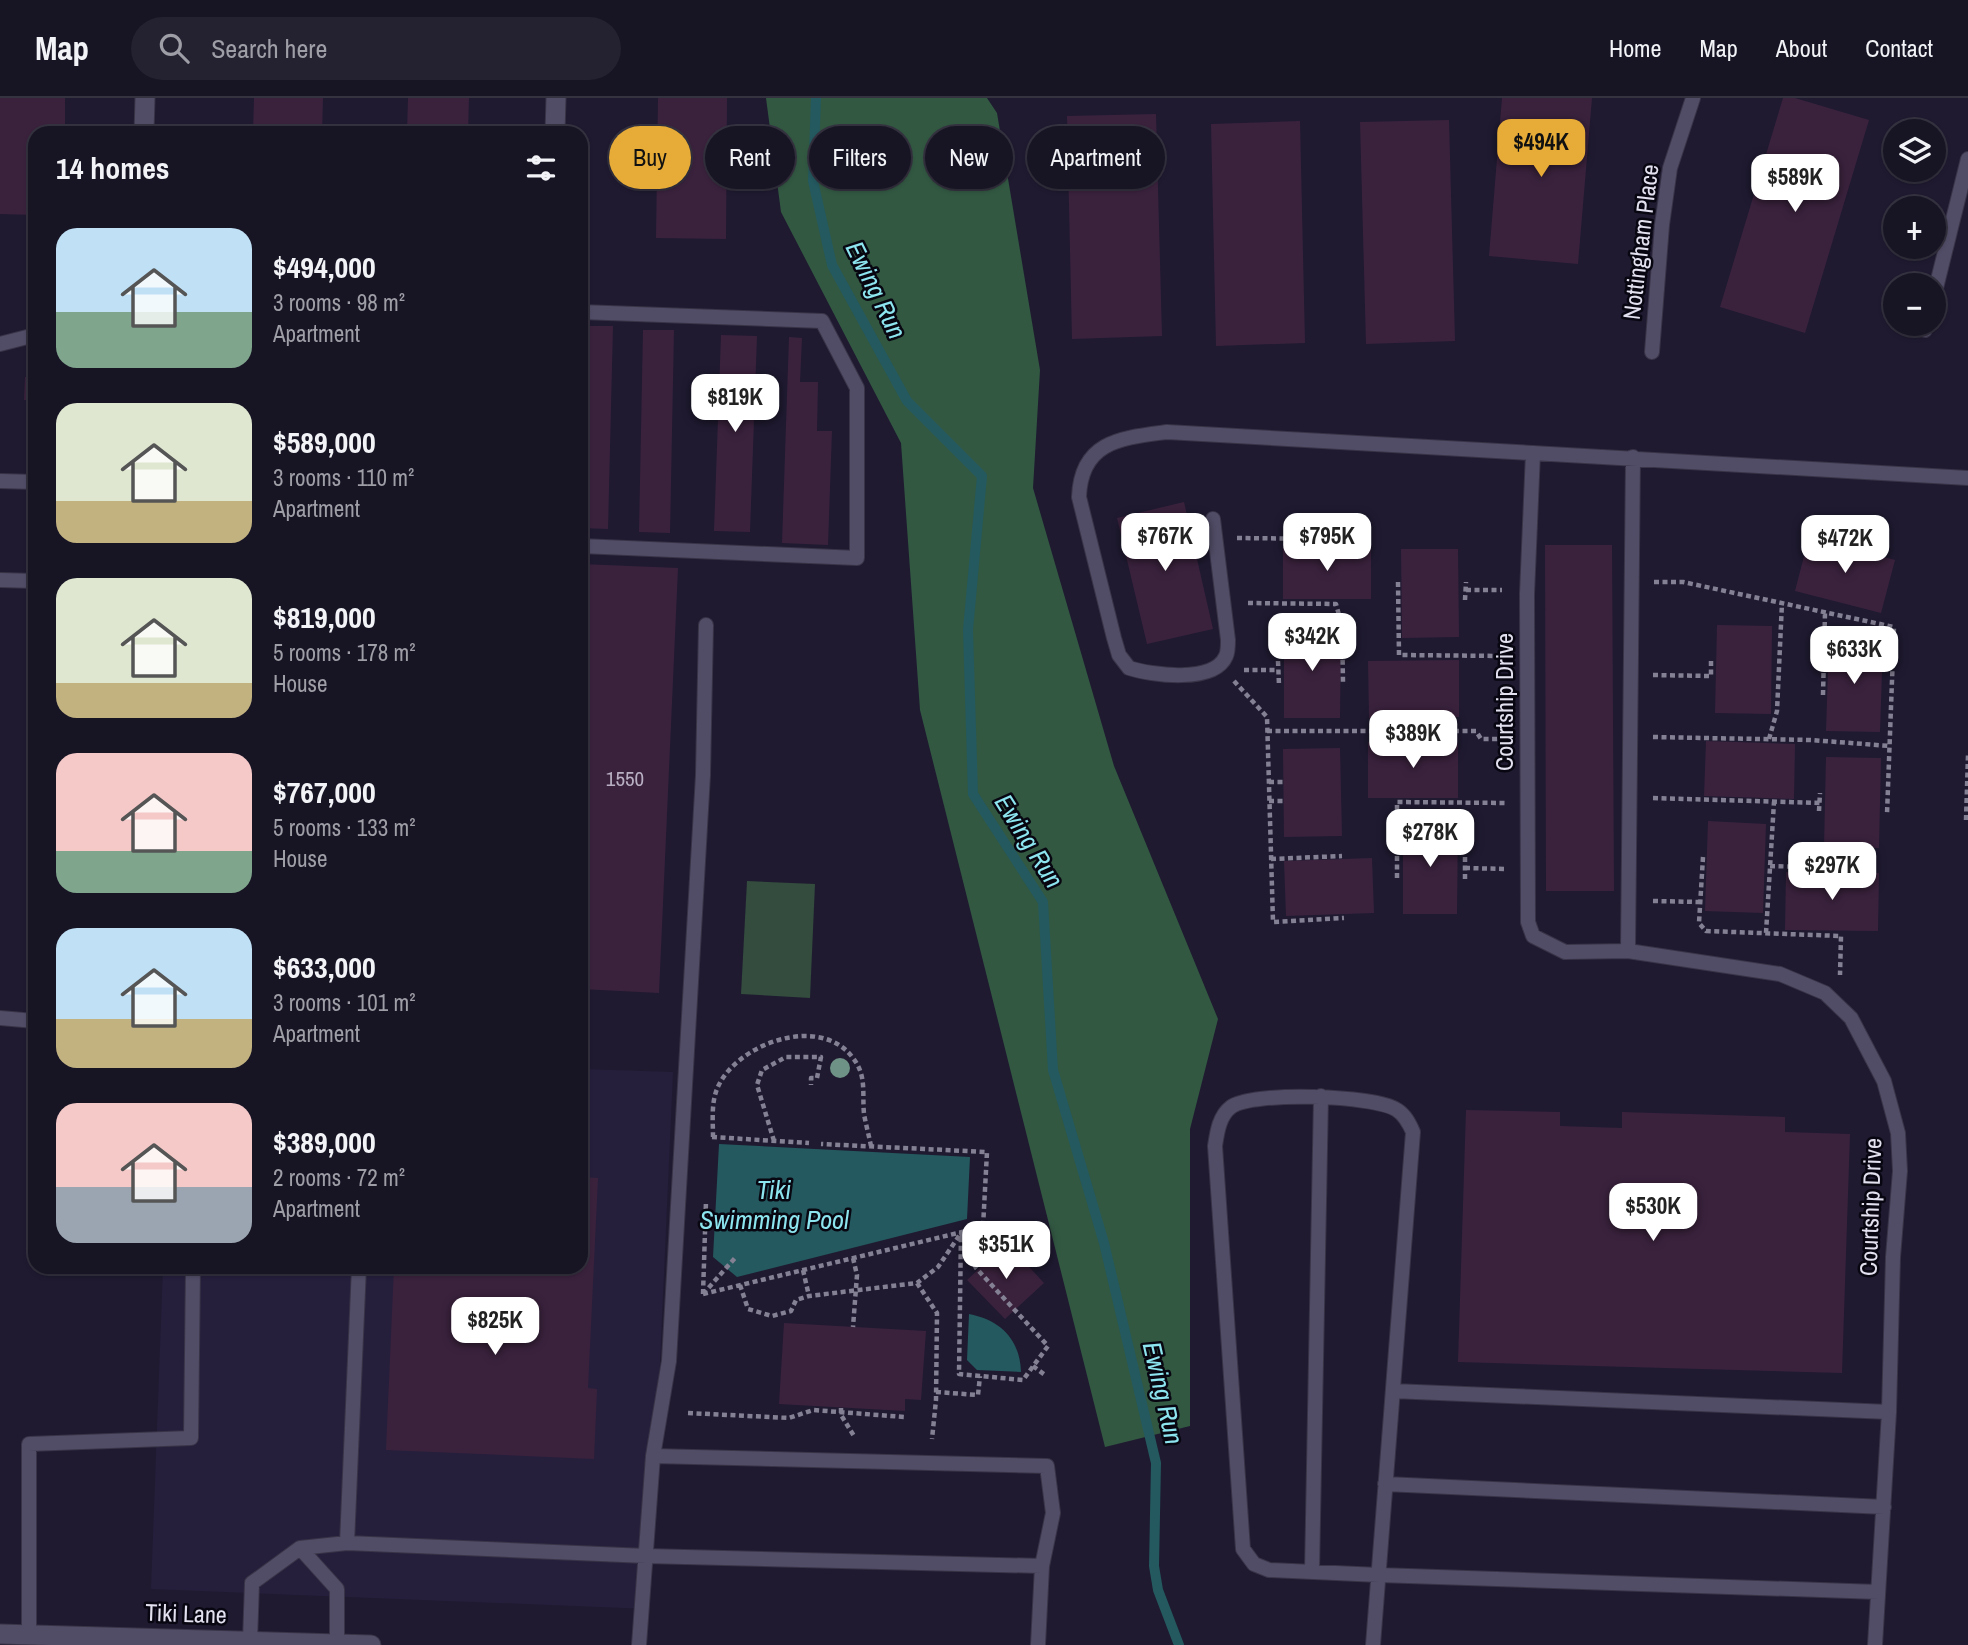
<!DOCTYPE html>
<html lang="en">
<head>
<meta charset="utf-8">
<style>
	:root { --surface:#171424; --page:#242131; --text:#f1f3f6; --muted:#9e9ea6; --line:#363341; --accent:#e7ac37 }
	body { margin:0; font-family:"Archivo Narrow",sans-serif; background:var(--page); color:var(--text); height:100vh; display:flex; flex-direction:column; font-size:26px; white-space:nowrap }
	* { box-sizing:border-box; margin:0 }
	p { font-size:23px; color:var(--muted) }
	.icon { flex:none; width:38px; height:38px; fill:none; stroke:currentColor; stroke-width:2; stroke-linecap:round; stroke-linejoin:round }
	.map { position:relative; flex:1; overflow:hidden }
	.details { position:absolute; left:28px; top:28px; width:560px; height:1148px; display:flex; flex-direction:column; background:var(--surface); border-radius:21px; box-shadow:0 2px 5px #0004,0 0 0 2px var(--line) }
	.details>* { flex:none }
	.top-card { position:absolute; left:609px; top:28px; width:665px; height:63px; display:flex; gap:14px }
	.fabs { position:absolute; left:1883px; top:21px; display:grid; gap:14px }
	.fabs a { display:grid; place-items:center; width:63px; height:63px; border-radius:50%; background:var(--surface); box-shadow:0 2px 5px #0004,0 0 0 2px var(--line); font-size:35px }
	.price { position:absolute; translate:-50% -60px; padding:0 16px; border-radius:14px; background:#fff; color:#222; font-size:23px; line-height:46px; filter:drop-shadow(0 2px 4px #0008) }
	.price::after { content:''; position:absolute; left:50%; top:42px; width:21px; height:16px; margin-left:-10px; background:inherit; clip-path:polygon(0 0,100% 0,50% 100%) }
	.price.selected { background:var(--accent); color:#111 }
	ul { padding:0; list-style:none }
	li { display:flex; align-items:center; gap:21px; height:175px; padding:0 28px }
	li span { display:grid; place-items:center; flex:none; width:196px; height:140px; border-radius:21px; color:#555 }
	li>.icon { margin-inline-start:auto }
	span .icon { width:84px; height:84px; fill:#fffc; stroke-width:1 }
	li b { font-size:30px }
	h2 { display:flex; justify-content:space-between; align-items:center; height:84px; padding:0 28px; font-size:30px }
	.chip { padding:0 24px; border-radius:32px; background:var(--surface); box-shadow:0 2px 5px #0004,0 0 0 2px var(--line); font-size:24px; line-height:63px }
	.chip.selected { background:var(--accent); color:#111 }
	header { display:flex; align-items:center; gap:42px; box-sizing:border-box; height:98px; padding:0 35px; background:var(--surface); border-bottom:2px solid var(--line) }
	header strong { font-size:33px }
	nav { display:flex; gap:38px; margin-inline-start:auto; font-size:24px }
	.search { width:490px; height:63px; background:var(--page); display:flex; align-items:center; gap:18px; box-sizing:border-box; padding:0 24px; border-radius:38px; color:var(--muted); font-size:26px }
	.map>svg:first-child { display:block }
</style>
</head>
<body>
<header>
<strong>Map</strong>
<div class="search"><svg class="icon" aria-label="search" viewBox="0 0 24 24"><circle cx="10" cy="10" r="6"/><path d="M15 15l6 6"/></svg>Search here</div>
<nav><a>Home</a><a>Map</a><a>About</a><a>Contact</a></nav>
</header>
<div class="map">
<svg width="1968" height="1547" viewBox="0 0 1968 1547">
	<rect width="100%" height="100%" fill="#1f1a30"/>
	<path fill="#261f3c" d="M 581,971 L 673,974 L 649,1511 L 151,1491 L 163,1169 L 581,1169 Z"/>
	<path fill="#334c3d" d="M 747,783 L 815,786 L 810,900 L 741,896 Z"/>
	<path fill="#325842" d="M 766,0 L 987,0 L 997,15 L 1040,272 L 1033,390 L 1114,668 L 1218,921 L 1190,1031 L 1190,1328 L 1105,1349 L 920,612 L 901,345 L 781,114 Z"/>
	<path fill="#24595f" d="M 719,1046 L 970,1059 L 967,1121 L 737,1179 L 713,1159 Z
		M 969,1216 C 1000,1222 1020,1241 1021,1274 L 977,1272 L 967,1262 Z"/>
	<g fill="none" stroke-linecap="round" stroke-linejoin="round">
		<path stroke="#24595f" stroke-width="10" d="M 816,0 L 813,83 L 832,167 L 907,303 L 982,378 L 968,532 L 973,696 L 1043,804 L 1053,972 L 1104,1145 L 1156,1365 L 1154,1468 L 1158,1492 L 1179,1547"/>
	</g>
	<path fill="#3a223d" d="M 0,0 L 65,0 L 65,35 L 35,35 L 35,117 L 0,116 Z
		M 254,0 L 323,0 L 322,35 L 253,35 Z
		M 408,0 L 469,0 L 468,35 L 407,35 Z
		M 658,0 L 727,0 L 726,141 L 656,140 Z
		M 1502,0 L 1592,0 L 1578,166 L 1489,158 Z
		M 1783,0 L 1795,0 L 1869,22 L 1805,235 L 1720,209 Z
		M 1156,16 L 1162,238 L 1072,241 L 1067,18 Z
		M 1449,22 L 1455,243 L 1366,246 L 1360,24 Z
		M 1300,23 L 1305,245 L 1216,248 L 1211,26 Z
		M 582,228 L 613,228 L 608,431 L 581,430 Z
		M 643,232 L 674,232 L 670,435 L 639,434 Z
		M 721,237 L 757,238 L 750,434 L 714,433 Z
		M 789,239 L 802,240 L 800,284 L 818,284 L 817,333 L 832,333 L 828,447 L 782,445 Z
		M 25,279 L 35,279 L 35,303 L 24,302 Z
		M 1184,404 L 1213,531 L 1147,546 L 1117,420 Z
		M 1809,439 L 1895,462 L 1881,515 L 1795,493 Z
		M 1545,447 L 1612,447 L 1614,793 L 1546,793 Z
		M 1283,449 L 1371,449 L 1371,501 L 1283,501 Z
		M 1401,451 L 1458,451 L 1459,539 L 1402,540 Z
		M 581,466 L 678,470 L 659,895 L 581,891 Z
		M 1717,527 L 1772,528 L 1771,616 L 1715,615 Z
		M 1284,529 L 1341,530 L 1340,620 L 1284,620 Z
		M 1829,542 L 1883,544 L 1880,634 L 1826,633 Z
		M 1459,562 L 1459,619 L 1369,620 L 1368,563 Z
		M 1706,643 L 1795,646 L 1794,701 L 1704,698 Z
		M 1368,644 L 1458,645 L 1458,700 L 1368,700 Z
		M 1340,650 L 1342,738 L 1284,739 L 1283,651 Z
		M 1826,659 L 1881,660 L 1879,750 L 1824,749 Z
		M 1708,723 L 1766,726 L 1763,815 L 1705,813 Z
		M 1403,726 L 1458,726 L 1457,816 L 1403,816 Z
		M 1372,760 L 1374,815 L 1286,818 L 1284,763 Z
		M 1786,774 L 1879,775 L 1878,833 L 1785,832 Z
		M 1466,1012 L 1560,1014 L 1560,1028 L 1622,1030 L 1622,1014 L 1785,1019 L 1785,1034 L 1850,1036 L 1842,1275 L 1458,1264 Z
		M 581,1079 L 598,1080 L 588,1290 L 597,1291 L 594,1361 L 386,1352 L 394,1169 L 581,1169 Z
		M 1007,1145 L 1044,1185 L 1005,1221 L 967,1182 Z
		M 784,1225 L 926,1233 L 921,1302 L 905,1301 L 905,1313 L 779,1306 Z"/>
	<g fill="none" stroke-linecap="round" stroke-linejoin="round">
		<defs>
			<path id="service" d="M 1934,198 L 1968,61
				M 581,214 L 822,223 L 857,290 L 857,460 L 581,448
				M 1925,232 L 1927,226
				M 0,246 L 35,237
				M 1652,254 L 1662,127 L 1670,70 L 1693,0
				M 1533,355 L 1527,496 L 1528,824 L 1533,838 L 1565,854 L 1628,853 L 1780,876 L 1825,895 L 1851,920 L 1884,983 L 1898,1035 L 1900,1073 L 1893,1159 L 1889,1314 L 1875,1547
				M 0,383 L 35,384
				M 1213,421 L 1228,542 C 1228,547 1228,554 1226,558 C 1214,586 1151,577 1129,570 L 1119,557 L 1114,540 L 1079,399 C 1081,343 1121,340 1167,334 L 1968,380
				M 0,482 L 35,483
				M 1628,853 L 1633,359
				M 0,920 L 35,923
				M 359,1169 L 347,1445 L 646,1458 L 1042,1468
				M 1393,1293 L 1889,1314
				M 653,1358 L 1047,1368 L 1053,1415 L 1042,1468 L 1038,1547
				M 1385,1386 L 1884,1409
				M 300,1450 L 337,1491 L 337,1546
				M 1312,1474 L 1321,998
				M 29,1537 L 29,1346 L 191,1340 L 193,1169
				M 250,1543 L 252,1485 L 300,1450 L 347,1445
				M 639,1547 L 653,1358 L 669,1263 L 703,677 L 706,527
				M 1373,1547 C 1386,1376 1400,1205 1413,1034 C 1409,1025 1405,1017 1397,1012 C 1375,997 1252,993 1231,1009 C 1219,1018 1217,1035 1215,1048 L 1243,1451 L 1254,1466 L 1269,1472 L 1379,1477 L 1878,1494"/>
			<path id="minor" d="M 144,35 L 145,0
				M 555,35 L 556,0"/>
			<path id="tertiary" d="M 0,1536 L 371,1547"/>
		</defs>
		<use href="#service" stroke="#393447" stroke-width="16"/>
		<use href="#minor" stroke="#393447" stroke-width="21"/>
		<use href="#tertiary" stroke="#393447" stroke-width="21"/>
		<path stroke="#858194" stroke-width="4.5" stroke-dasharray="5 3.5" stroke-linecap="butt" d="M 1237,440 L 1339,441
			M 1398,484 L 1399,557 L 1502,558
			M 1654,484 L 1683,484 L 1894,529 L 1887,716
			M 1466,492 L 1502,492
			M 1465,502 L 1466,484
			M 1248,505 L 1336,506 L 1342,528 L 1343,584
			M 1278,563 L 1279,587
			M 1244,572 L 1278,572
			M 1653,577 L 1711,578 L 1711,561
			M 1234,583 L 1267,619 L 1273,824 L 1344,820
			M 1823,597 L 1825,515
			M 1406,620 L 1406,645
			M 1267,633 L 1476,633 L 1481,641 L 1503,641
			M 1653,639 L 1811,642 L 1890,648
			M 1769,641 L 1777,613 L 1782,505
			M 1424,645 L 1425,619
			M 1269,684 L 1283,684
			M 1653,700 L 1820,705
			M 1269,703 L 1283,703
			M 1819,713 L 1820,695
			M 1966,722 L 1968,657
			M 1465,759 L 1465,782
			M 1703,759 L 1699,825 L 1706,833 L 1841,838 L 1840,877
			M 1271,761 L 1342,758
			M 1770,768 L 1842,770
			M 1465,770 L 1506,771
			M 1397,780 L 1397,704 L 1506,705
			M 1653,803 L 1700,804
			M 1766,835 L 1774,704
			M 712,1039 L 809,1045
			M 713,1039 C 713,1024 711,1006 717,991 C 735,946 820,915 853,960 C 867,978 862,995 864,1016 C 866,1027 869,1038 871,1048
			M 774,1043 L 757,987 L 762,972 L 786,959 L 821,959 L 817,980 L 811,980 L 811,987
			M 961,1135 L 976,1170 L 1048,1248 L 1023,1282 L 959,1276 Z
			M 853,1160 L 857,1177 L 853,1229
			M 803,1172 L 809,1198
			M 917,1185 L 937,1215 L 936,1302 L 932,1341
			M 740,1187 L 748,1211 L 772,1218 L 791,1213 L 796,1202 L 809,1198 L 917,1185 L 938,1169 L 961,1135
			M 703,1196 L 983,1129 L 987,1054 L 821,1046
			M 703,1196 L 706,1103
			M 703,1196 L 735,1160
			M 1033,1268 L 1045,1277
			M 936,1294 L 978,1297 L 980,1278
			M 841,1310 L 841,1317 L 854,1338
			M 688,1315 L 789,1320 L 813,1312 L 904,1319"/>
		<use href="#service" stroke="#524d67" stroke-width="14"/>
		<use href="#minor" stroke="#524d67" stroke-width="19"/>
		<use href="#tertiary" stroke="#524d67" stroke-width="19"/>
	</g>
	<circle fill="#6f9286" cx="840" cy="970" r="10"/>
	<g text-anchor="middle" stroke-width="5" stroke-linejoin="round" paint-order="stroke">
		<g font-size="21" fill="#b9b0c3">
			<text x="625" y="688">1550</text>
		</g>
		<g font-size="24" fill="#e3e0f0" stroke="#080610">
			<text transform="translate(1641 144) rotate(-83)" y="8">Nottingham Place</text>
			<text transform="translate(1505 604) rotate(-90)" y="8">Courtship Drive</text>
			<text transform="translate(1871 1109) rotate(-88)" y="8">Courtship Drive</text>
			<text transform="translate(186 1516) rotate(2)" y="8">Tiki Lane</text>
		</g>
		<g font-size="26" font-style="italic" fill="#8ce5ef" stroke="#080610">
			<text transform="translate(876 192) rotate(64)" y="9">Ewing Run</text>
			<text transform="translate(1029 743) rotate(58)" y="9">Ewing Run</text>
			<text x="774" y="1101">Tiki<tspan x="774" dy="30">Swimming Pool</tspan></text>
			<text transform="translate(1163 1295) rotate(77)" y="9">Ewing Run</text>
		</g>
	</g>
</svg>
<div class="fabs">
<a><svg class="icon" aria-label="layers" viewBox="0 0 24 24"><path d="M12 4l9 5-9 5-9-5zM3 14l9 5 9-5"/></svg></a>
<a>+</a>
<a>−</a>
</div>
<b class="price selected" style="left:1541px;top:81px">$494K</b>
<b class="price" style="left:1795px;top:116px">$589K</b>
<b class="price" style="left:735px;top:336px">$819K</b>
<b class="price" style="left:1165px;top:475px">$767K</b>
<b class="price" style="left:1327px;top:475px">$795K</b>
<b class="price" style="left:1845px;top:477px">$472K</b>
<b class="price" style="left:1312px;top:575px">$342K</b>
<b class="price" style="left:1854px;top:588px">$633K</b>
<b class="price" style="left:1413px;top:672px">$389K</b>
<b class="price" style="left:1430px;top:771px">$278K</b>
<b class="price" style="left:1832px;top:804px">$297K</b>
<b class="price" style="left:1653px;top:1145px">$530K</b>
<b class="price" style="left:1006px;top:1183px">$351K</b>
<b class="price" style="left:495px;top:1259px">$825K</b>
<div class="top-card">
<a class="chip selected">Buy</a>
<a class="chip">Rent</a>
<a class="chip">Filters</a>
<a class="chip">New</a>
<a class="chip">Apartment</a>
</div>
<section class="details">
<h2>14 homes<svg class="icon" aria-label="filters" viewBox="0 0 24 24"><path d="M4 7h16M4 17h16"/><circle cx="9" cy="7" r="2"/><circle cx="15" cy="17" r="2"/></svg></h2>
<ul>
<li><span style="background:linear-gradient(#bfe0f5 60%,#7fa58c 0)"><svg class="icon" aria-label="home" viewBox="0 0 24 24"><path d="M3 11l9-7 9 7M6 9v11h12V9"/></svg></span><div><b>$494,000</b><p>3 rooms · 98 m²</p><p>Apartment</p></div></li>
<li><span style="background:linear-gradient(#dfe7d0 70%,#c2b280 0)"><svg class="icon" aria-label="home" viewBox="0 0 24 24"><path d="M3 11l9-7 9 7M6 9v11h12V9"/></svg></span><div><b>$589,000</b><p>3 rooms · 110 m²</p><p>Apartment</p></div></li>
<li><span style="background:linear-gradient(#dfe7d0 75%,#c2b280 0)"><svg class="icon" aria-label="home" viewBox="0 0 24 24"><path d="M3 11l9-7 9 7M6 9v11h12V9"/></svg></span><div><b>$819,000</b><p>5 rooms · 178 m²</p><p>House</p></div></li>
<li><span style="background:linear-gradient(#f6c9c9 70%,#7fa58c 0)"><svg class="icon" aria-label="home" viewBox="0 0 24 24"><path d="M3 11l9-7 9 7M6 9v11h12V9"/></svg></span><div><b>$767,000</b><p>5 rooms · 133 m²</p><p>House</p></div></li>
<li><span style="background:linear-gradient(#bfe0f5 65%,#c2b280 0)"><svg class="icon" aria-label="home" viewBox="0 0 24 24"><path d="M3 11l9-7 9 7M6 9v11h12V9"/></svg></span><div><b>$633,000</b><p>3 rooms · 101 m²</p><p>Apartment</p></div></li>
<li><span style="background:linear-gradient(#f6c9c9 60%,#9aa5b1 0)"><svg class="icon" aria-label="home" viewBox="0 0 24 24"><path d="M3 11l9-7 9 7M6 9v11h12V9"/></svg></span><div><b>$389,000</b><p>2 rooms · 72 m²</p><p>Apartment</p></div></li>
</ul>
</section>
</div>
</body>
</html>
